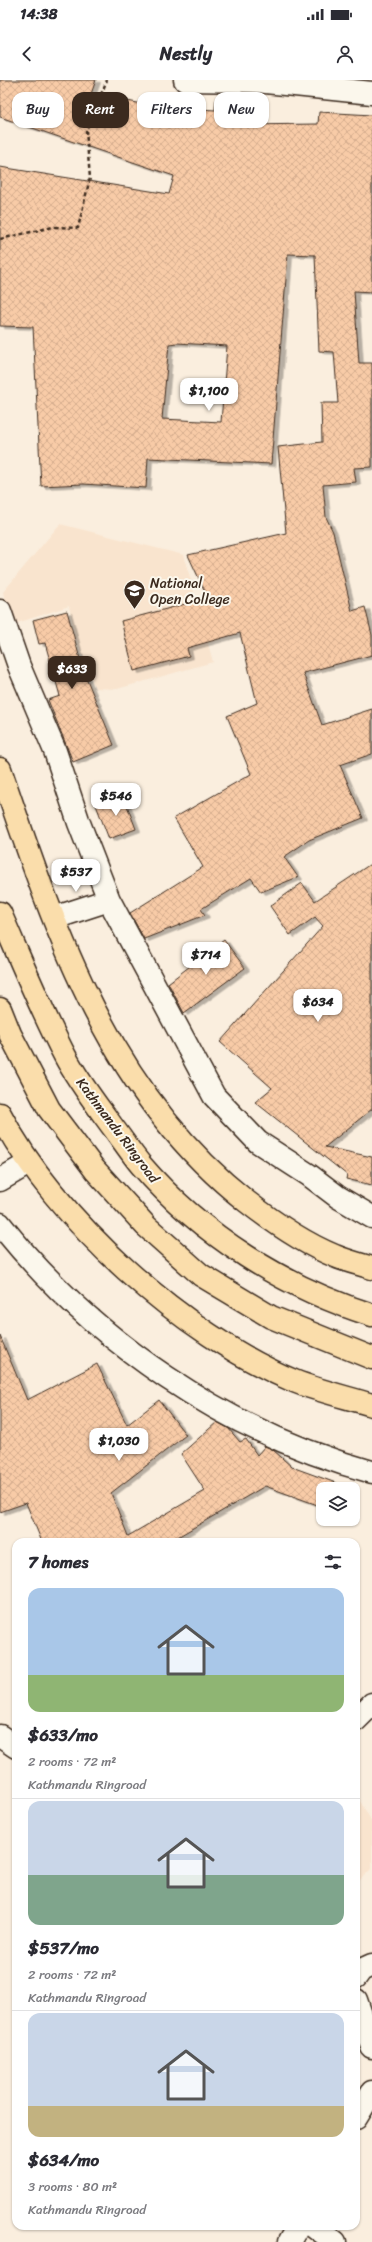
<!DOCTYPE html>
<html lang="en">
<head>
<meta charset="utf-8">
<style>
	:root { --surface:#fff; --page:#f7f7f7; --text:#2b2b33; --muted:#7c7c81; --line:#e1e1e2; --accent:#3b2a1e }
	body { margin:0; font-family:Sriracha,sans-serif; background:var(--page); color:var(--text); height:100vh; display:flex; flex-direction:column; font-size:15px; white-space:nowrap }
	* { box-sizing:border-box; margin:0 }
	p { font-size:13px; color:var(--muted) }
	.icon { flex:none; width:22px; height:22px; fill:none; stroke:currentColor; stroke-width:2; stroke-linecap:round; stroke-linejoin:round }
	.map { position:relative; flex:1; overflow:hidden }
	.side { position:absolute; left:12px; top:1458px; width:348px; height:692px; display:flex; flex-direction:column; background:var(--surface); border-radius:12px; box-shadow:0 1px 3px #0004 }
	.side>* { flex:none }
	.hud { position:absolute; left:12px; top:12px; width:348px; height:36px; display:flex; gap:8px }
	.controls { position:absolute; left:316px; top:1402px; display:grid; gap:8px }
	.controls a { display:grid; place-items:center; width:44px; height:44px; border-radius:8px; background:var(--surface); box-shadow:0 1px 3px #0004; font-size:20px }
	.price { position:absolute; translate:-50% -34px; padding:0 9px; border-radius:8px; background:#fff; color:#222; font-size:13px; line-height:26px; filter:drop-shadow(0 1px 2px #0008) }
	.price::after { content:''; position:absolute; left:50%; top:24px; width:12px; height:9px; margin-left:-6px; background:inherit; clip-path:polygon(0 0,100% 0,50% 100%) }
	.price.selected { background:var(--accent); color:#fff }
	ul { padding:0; list-style:none }
	li { display:grid; align-content:center; gap:8px; height:212px; padding:0 16px }
	li+li { border-top:1px solid var(--line) }
	li span { display:grid; place-items:center; height:124px; border-radius:12px; color:#555 }
	li>.icon { margin-inline-start:auto }
	span .icon { width:72px; height:72px; fill:#fffc; stroke-width:1 }
	li b { font-size:17px }
	h2 { display:flex; justify-content:space-between; align-items:center; height:48px; padding:0 16px; font-size:17px }
	.tag { padding:0 14px; border-radius:12px; background:var(--surface); box-shadow:0 1px 3px #0004; font-size:14px; line-height:36px }
	.tag.selected { background:var(--accent); color:#fff }
	.status { display:flex; justify-content:space-between; align-items:center; height:28px; padding:0 20px; background:var(--surface); direction:ltr }
	.status svg { height:11px; fill:currentColor }
	header { display:flex; justify-content:space-between; align-items:center; height:52px; padding:0 16px; background:var(--surface); font-size:18px; font-weight:700 }
	.map>svg:first-child { display:block }
</style>
</head>
<body>
<div class="status"><b>14:38</b><svg viewBox="0 0 49 12"><path d="M0 12V9h3v3zM5 12V6h3v6zM10 12V3h3v9zM15 12V0h3v12zM26 1h20v11H26zM47 4h2v5h-2z"/></svg></div>
<header><svg class="icon" aria-label="back" viewBox="0 0 24 24"><path d="M15 5l-7 7 7 7"/></svg>Nestly<svg class="icon" aria-label="person" viewBox="0 0 24 24"><circle cx="12" cy="8" r="4"/><path d="M4 21q1-7 8-7t8 7"/></svg></header>
<div class="map">
<svg width="372" height="2162" viewBox="0 0 372 2162">
	<defs>
		<pattern id="building-cross-hatch" width="8" height="8" patternUnits="userSpaceOnUse"><rect width="8" height="8" fill="#f8cba7"/><path d="M0 0l8 8M0 8l8-8" fill="none" stroke="#d6ae8f"/></pattern>
		<filter id="shadow"><feDropShadow dx="4.5" dy="2.5" stdDeviation="0" flood-color="#0004"/></filter>
	</defs>
	<rect width="100%" height="100%" fill="#faeede"/>
	<filter id="ink" filterUnits="userSpaceOnUse"><feTurbulence type="fractalNoise" baseFrequency=".025" numOctaves="2"/><feDisplacementMap in="SourceGraphic" scale="8" xChannelSelector="R" yChannelSelector="G"/><feConvolveMatrix kernelMatrix="1 2 1 2 8 2 1 2 1" color-interpolation-filters="sRGB"/></filter>
	<g filter="url(#ink)">
		<path fill="#f9e4ce" d="M 60,444 L 184,475 L 213,582 L 117,609 L 95,608 L 75,556 L 69,526 L 11,545 L 3,512 Z
			M 356,1714 L 372,1742 L 372,1788 L 356,1804 Z"/>
		<path fill="url(#building-cross-hatch)" stroke="#3b2a1e" fill-rule="evenodd" filter="url(#shadow)" d="M 0,0 L 96,0 L 91,14 L 153,26 L 215,30 L 216,20 L 246,22 L 243,45 L 318,44 L 319,32 L 372,35 L 372,212 L 354,211 L 359,283 L 372,283 L 372,387 L 354,388 L 356,402 L 323,405 L 326,437 L 333,452 L 352,531 L 365,527 L 372,555 L 372,575 L 303,593 L 322,645 L 372,629 L 372,674 L 340,685 L 363,738 L 309,760 L 284,777 L 298,797 L 261,812 L 251,798 L 201,829 L 205,835 L 144,859 L 130,833 L 203,787 L 174,738 L 251,694 L 227,636 L 257,623 L 240,553 L 187,568 L 189,576 L 134,591 L 121,541 L 208,518 L 188,475 L 286,453 L 278,367 L 322,362 L 321,323 L 338,323 L 334,272 L 319,271 L 315,175 L 288,174 L 271,384 L 148,378 L 146,408 L 83,404 L 41,406 L 33,247 L 0,246 L 0,87 L 169,114 L 174,96 L 0,37 ZM 177,263 L 227,266 L 221,342 L 162,339 L 169,264 Z
			M 67,531 L 83,590 L 114,665 L 73,682 L 48,620 L 60,616 L 45,563 L 39,564 L 33,540 Z
			M 123,715 L 136,749 L 109,759 L 96,725 Z
			M 372,783 L 372,1029 L 325,1067 L 372,1077 L 372,1105 L 346,1099 L 347,1095 L 255,1022 L 272,1008 L 220,962 L 323,846 L 315,837 L 290,855 L 270,826 L 302,803 L 315,821 Z
			M 224,860 L 245,888 L 184,933 L 168,903 Z
			M 0,1256 L 27,1320 L 97,1284 L 127,1345 L 159,1320 L 186,1355 L 111,1413 L 128,1456 L 205,1411 L 181,1374 L 217,1342 L 228,1348 L 240,1362 L 246,1359 L 257,1375 L 265,1366 L 272,1369 L 292,1387 L 347,1407 L 346,1409 L 323,1409 L 323,1427 L 265,1406 L 169,1462 L 42,1462 L 26,1423 L 0,1432 Z"/>
		<g fill="none" stroke-linecap="round" stroke-linejoin="round">
			<defs>
				<path id="minor" d="M 185,0 L 256,1 L 372,13
					M 0,531 L 19,586 L 55,671 L 79,743 L 109,820 L 214,1016 L 258,1062 L 309,1095 L 338,1117 L 372,1137
					M 54,838 L 109,820
					M 0,1100 L 29,1083
					M 0,1144 C 93,1261 227,1353 372,1392
					M 356,1640 L 372,1624
					M 0,1656 L 16,1667
					M 356,1897 L 361,1890 L 372,1885
					M 356,1920 L 372,1967
					M 356,2038 L 372,2012
					M 314,2146 L 335,2162
					M 289,2162 L 298,2146"/>
				<path id="major" d="M 0,689 C 55,850 108,1012 246,1121 C 273,1142 303,1163 335,1176 C 346,1181 360,1184 372,1188
					M 0,1034 C 55,1140 184,1255 294,1301 C 319,1311 346,1317 372,1325"/>
				<path id="highway" d="M 0,833 C 21,881 41,930 65,976 C 78,1001 96,1024 112,1046 C 122,1059 131,1073 141,1085 C 201,1155 285,1208 372,1235
					M 0,929 L 10,954 L 49,1029 L 95,1090 L 146,1146 L 201,1195 L 271,1237 L 372,1278"/>
			</defs>
			<use href="#minor" stroke="#3b2a1e" stroke-width="25"/>
			<use href="#major" stroke="#3b2a1e" stroke-width="25"/>
			<use href="#highway" stroke="#3b2a1e" stroke-width="25"/>
			<path stroke="#3b2a1e" stroke-width="2.5" stroke-dasharray="4 3" stroke-linecap="butt" d="M 0,159 L 53,147 L 78,148 L 90,98 L 86,50 L 107,0"/>
			<use href="#minor" stroke="#fbf7ec" stroke-width="22"/>
			<use href="#major" stroke="#faddab" stroke-width="22"/>
			<use href="#highway" stroke="#faddab" stroke-width="22"/>
		</g>
	</g>
	<defs>
		<symbol id="university-pin" viewBox="-11 -11 22 30"><path d="M0 17L-7.5 6A9.5 9.5 0 1 1 7.5 6Z" fill="#3b2a1e" stroke="#fbf7ec"/><path d="M0-5L7-2L0 1L-7-2ZM-4 1L0 2.5L4 1V4Q0 6-4 4Z" fill="#fff"/></symbol>
	</defs>
	<g fill-rule="evenodd">
		<use href="#university-pin" x="122" y="498" width="25" height="34"/>
	</g>
	<g text-anchor="middle" stroke-width="4" stroke-linejoin="round" paint-order="stroke">
		<g font-size="14" fill="#3b2a1e" stroke="#fbf7ec" text-anchor="start">
			<text x="150" y="508">National<tspan x="150" dy="16">Open College</tspan></text>
		</g>
		<g font-size="14" fill="#3b2a1e" stroke="#fbf7ec">
			<text transform="translate(118 1050) rotate(53)" y="5">Kathmandu Ringroad</text>
		</g>
	</g>
</svg>
<div class="controls">
<a><svg class="icon" aria-label="layers" viewBox="0 0 24 24"><path d="M12 4l9 5-9 5-9-5zM3 14l9 5 9-5"/></svg></a>
</div>
<b class="price" style="left:209px;top:332px">$1,100</b>
<b class="price selected" style="left:72px;top:610px">$633</b>
<b class="price" style="left:116px;top:737px">$546</b>
<b class="price" style="left:76px;top:813px">$537</b>
<b class="price" style="left:206px;top:896px">$714</b>
<b class="price" style="left:318px;top:943px">$634</b>
<b class="price" style="left:119px;top:1382px">$1,030</b>
<div class="hud">
<a class="tag">Buy</a>
<a class="tag selected">Rent</a>
<a class="tag">Filters</a>
<a class="tag">New</a>
</div>
<section class="side">
<h2>7 homes<svg class="icon" aria-label="filters" viewBox="0 0 24 24"><path d="M4 7h16M4 17h16"/><circle cx="9" cy="7" r="2"/><circle cx="15" cy="17" r="2"/></svg></h2>
<ul>
<li><span style="background:linear-gradient(#a9c7e8 70%,#8fb573 0)"><svg class="icon" aria-label="home" viewBox="0 0 24 24"><path d="M3 11l9-7 9 7M6 9v11h12V9"/></svg></span><div><b>$633/mo</b><p>2 rooms · 72 m²</p><p>Kathmandu Ringroad</p></div></li>
<li><span style="background:linear-gradient(#c9d6e8 60%,#7fa58c 0)"><svg class="icon" aria-label="home" viewBox="0 0 24 24"><path d="M3 11l9-7 9 7M6 9v11h12V9"/></svg></span><div><b>$537/mo</b><p>2 rooms · 72 m²</p><p>Kathmandu Ringroad</p></div></li>
<li><span style="background:linear-gradient(#c9d6e8 75%,#c2b280 0)"><svg class="icon" aria-label="home" viewBox="0 0 24 24"><path d="M3 11l9-7 9 7M6 9v11h12V9"/></svg></span><div><b>$634/mo</b><p>3 rooms · 80 m²</p><p>Kathmandu Ringroad</p></div></li>
</ul>
</section>
</div>
</body>
</html>
